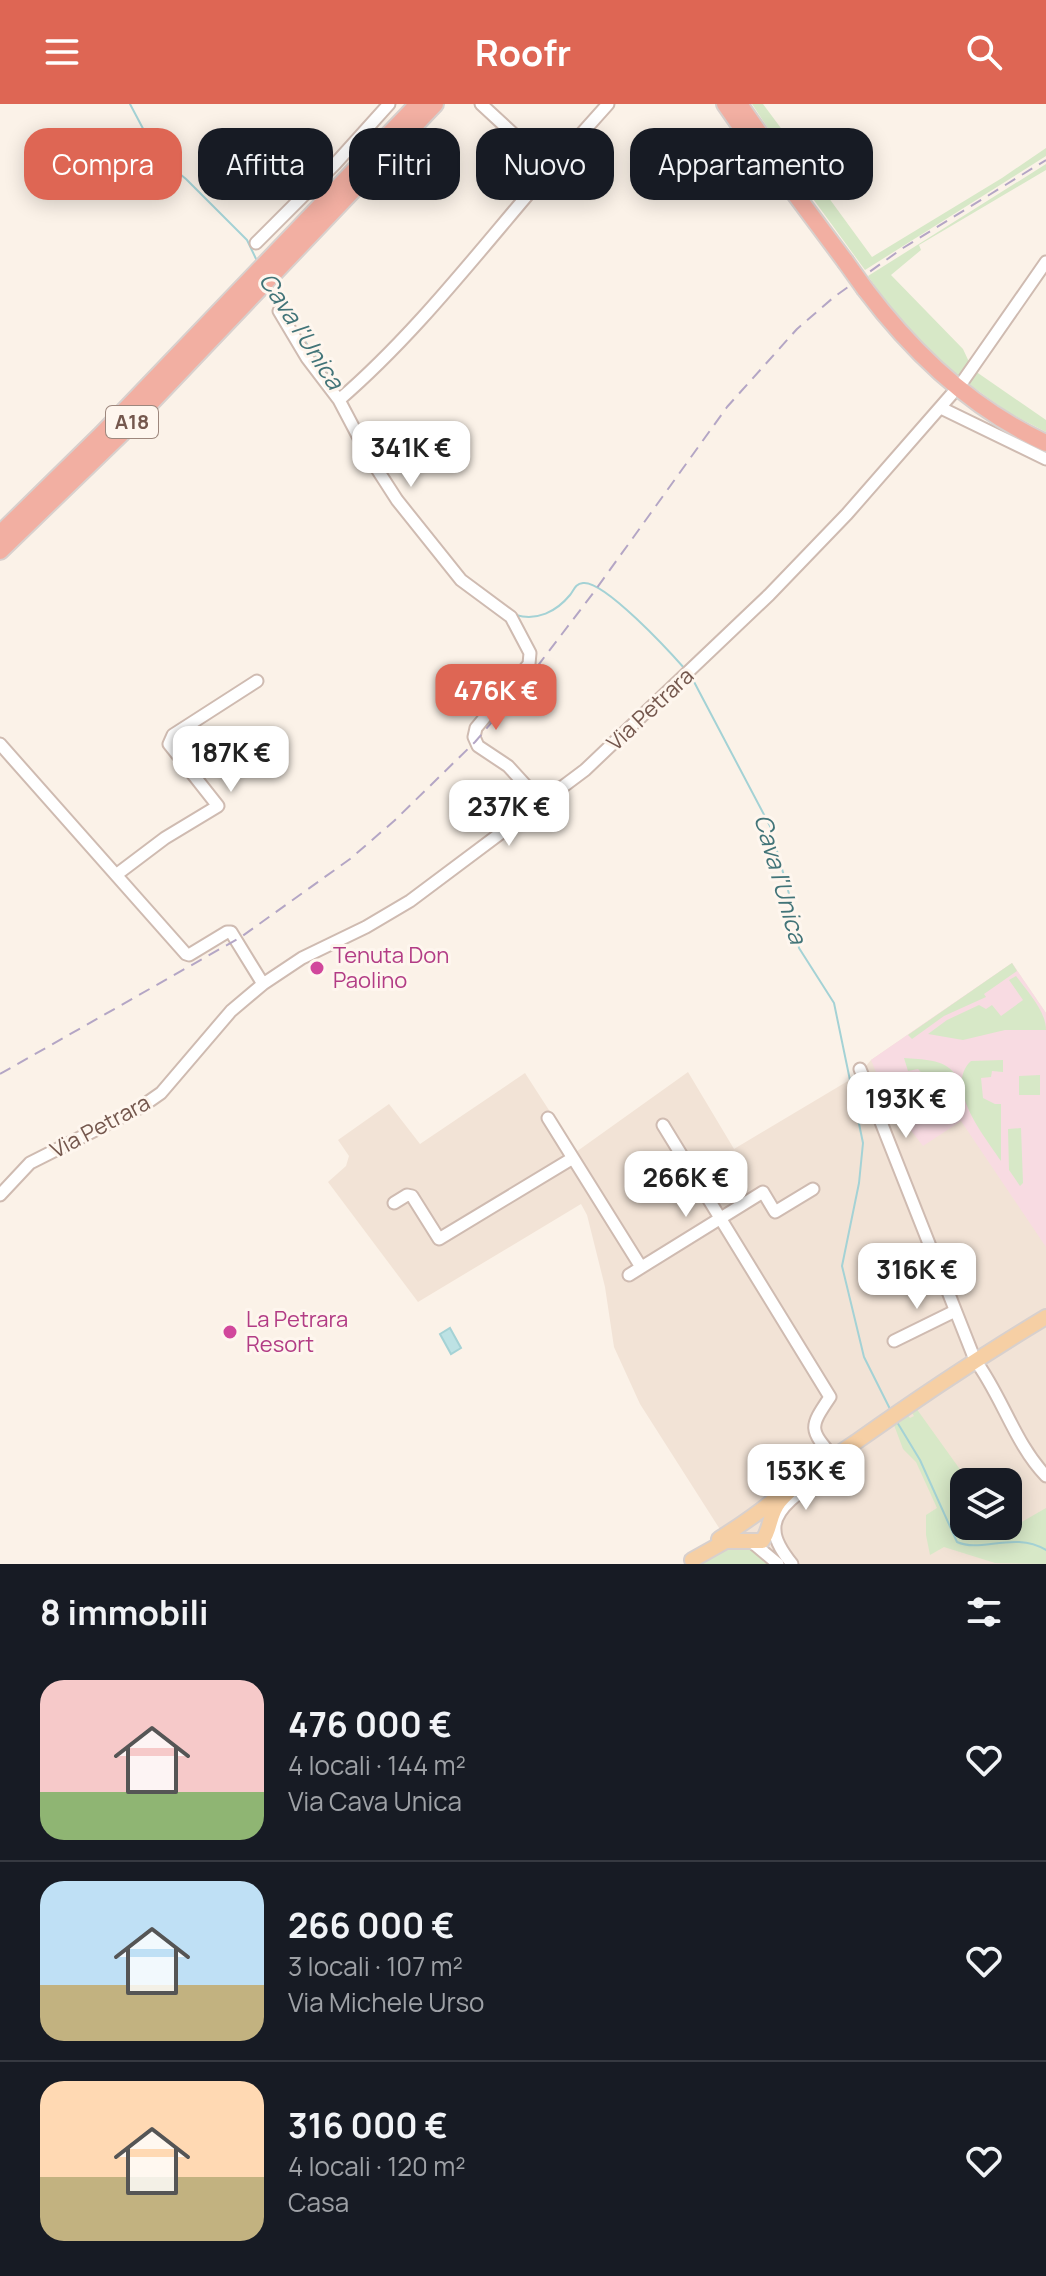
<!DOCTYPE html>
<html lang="it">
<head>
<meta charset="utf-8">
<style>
	:root { --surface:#171b24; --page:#20242c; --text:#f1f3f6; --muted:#9ea1a6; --line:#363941; --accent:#de6654 }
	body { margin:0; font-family:Manrope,sans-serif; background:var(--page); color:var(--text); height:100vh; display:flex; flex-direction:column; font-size:30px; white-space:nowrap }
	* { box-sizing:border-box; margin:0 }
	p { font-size:26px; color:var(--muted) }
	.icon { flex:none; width:44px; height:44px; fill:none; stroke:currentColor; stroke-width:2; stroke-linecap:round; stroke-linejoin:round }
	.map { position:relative; height:1460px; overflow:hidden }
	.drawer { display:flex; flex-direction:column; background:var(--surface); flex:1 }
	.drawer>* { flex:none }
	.guide { position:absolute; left:24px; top:24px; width:998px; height:72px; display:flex; gap:16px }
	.fabs { position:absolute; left:950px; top:1364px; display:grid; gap:16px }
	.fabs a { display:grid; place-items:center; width:72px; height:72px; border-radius:16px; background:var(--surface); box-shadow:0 4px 20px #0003; font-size:40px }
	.price { position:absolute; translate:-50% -68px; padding:0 18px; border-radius:16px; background:#fff; color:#222; font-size:26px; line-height:52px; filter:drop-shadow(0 2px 4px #0008) }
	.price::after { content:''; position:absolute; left:50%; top:48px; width:24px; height:18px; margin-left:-12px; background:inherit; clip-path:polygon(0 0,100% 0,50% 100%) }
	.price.current { background:var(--accent); color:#fff }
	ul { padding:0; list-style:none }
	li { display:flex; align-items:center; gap:24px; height:200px; padding:0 40px }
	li+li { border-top:2px solid var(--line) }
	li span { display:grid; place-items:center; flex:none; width:224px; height:160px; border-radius:24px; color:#555 }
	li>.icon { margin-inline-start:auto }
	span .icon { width:96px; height:96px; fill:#fffc; stroke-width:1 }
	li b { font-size:34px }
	h2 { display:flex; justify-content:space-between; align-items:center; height:96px; padding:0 40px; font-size:34px }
	.tag { padding:0 28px; border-radius:24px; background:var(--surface); box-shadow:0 4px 20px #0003; font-size:28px; line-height:72px }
	.tag.current { background:var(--accent); color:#fff }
	header { display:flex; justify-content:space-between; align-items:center; height:104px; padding:0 40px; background:var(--accent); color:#fff; font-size:36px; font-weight:700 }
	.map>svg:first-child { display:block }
</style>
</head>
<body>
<header><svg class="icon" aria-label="menu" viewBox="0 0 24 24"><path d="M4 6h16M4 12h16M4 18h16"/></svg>Roofr<svg class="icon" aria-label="search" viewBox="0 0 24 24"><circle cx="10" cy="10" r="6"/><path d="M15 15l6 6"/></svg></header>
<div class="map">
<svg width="1046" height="1460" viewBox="0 0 1046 1460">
	<rect width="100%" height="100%" fill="#fbf2e8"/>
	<path fill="#f2e3d6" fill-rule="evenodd" d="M 1012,859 L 1046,909 L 1046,1460 L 697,1460 L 721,1427 L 640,1300 L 614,1243 L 605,1183 L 587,1111 L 581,1100 L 418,1198 L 328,1078 L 346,1062 L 349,1052 L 338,1036 L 389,1000 L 420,1040 L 525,969 L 576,1048 L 688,968 L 734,1045 L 858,971 L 871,956 ZM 964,1378 L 1008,1378 L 1008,1422 L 964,1422 Z"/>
	<path fill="#f8dbe2" d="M 1012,859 L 1046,909 L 1046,1143 L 961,1017 L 923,1042 L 898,1010 L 893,1010 L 871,956 Z"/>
	<path fill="#d7e8c7" d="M 752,0 L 763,0 L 792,39 L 796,49 L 872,153 L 1002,74 L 1046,44 L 1046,52 L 865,166 L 789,62 L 781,44 Z
		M 1046,60 L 1046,66 L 919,141 L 921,146 L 891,171 L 963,245 L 970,260 L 958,273 C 924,243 893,210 868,172 Z
		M 975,267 L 1046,316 L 1046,328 L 1009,309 L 966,278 Z
		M 1012,859 L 1017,867 L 984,890 L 986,893 L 944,912 L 912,935 L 908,931 Z
		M 1016,872 C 1027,887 1046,907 1046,926 L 1005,926 L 963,936 L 928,930 L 947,916 L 979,901 L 986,905 L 992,901 L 1001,912 L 1023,896 L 1009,876 Z
		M 904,954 C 922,956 943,954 955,970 L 947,971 L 947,978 L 940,979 L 941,987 L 910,1008 L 911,1001 L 931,979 L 918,965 L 908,967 Z
		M 1003,956 L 1003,968 L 992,967 L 991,973 L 981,974 L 983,994 L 995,1000 L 1001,1000 L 1001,1057 C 986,1034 943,983 971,957 Z
		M 1040,971 L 1040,991 L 1019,991 L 1019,972 Z
		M 1021,1024 L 1023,1079 L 1020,1082 L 1009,1066 L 1008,1025 Z
		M 916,1304 L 969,1378 L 964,1378 L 964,1422 L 1001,1422 L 1006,1427 L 1046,1404 L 1046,1460 L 995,1459 L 944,1443 L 930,1451 L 926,1431 L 926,1411 L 937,1404 L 916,1358 L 903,1345 L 894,1321 L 907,1310 L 910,1314 L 914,1312 L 911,1307 Z
		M 722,1442 L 753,1444 L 771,1460 L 697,1460 Z"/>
	<path fill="#bde2e4" stroke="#a4d2d5" stroke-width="2" d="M 450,1224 L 461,1244 L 451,1250 L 440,1230 Z"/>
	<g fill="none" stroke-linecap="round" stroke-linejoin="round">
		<path stroke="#a4d2d5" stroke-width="2" d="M 130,0 L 157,51 L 186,75 L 247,136 L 258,159
			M 269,183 L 280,201
			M 293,220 L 342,290
			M 516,511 C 537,517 556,508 570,491 C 574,486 575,480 583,479 C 604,476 670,548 685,565
			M 692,574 L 770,722 L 791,797 L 799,844 L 834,899 L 863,1039 L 859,1079 L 842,1162 L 864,1253 L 890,1305
			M 897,1318 L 920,1356 L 957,1438 C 981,1449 1014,1427 1046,1446"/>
		<defs>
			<path id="minor" d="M 549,66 L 608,0
				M 256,139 L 335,60 L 389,0
				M 279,207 L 307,254 L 339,296 L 368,351 L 397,396 L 461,476 L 511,513 L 530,549 L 529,560 L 476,624 L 474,633 L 478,642 L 508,662 L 540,697
				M 963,277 L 1046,158
				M 339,296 C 418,228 481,144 549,66 L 545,59 L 481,0
				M 941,304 L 1046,355
				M 0,640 L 186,850 L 189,851 L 227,828 L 231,828 L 263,880
				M 116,771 L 165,734 L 218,702 L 169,640 L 173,631 L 257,577
				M 860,965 L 975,1256 C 1002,1292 1015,1340 1046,1372
				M 548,1014 L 641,1163
				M 663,1021 L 830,1293 C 809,1324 809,1325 834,1354
				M 0,1091 L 30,1059 L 141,1003 L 161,989 L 231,907 L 263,880 L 302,854 L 366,823 L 410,797 L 585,666 L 769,491 L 847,410 L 951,291
				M 394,1099 L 407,1091 L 412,1092 L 439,1135 L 573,1054
				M 629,1171 L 763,1088 L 775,1108 L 813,1085
				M 894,1237 L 955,1207
				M 753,1439 L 778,1460
				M 792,1460 C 784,1450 775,1438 775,1426 C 773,1405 804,1383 821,1377 C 831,1373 843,1376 853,1378"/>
			<path id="major" d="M 719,1435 C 739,1422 758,1410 776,1394
				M 692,1456 L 726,1437 L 762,1437 C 771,1426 769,1410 779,1398 C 794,1379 835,1352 856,1338 C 918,1294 981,1252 1046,1213"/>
			<path id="highway" d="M 725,0 L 764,56 L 778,67 L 845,157
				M 739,0 L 782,62
				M 865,185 C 913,249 972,305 1046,339
				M 0,430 L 102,330 L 418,0
				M 0,447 L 121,330 L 435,0"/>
		</defs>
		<use href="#minor" stroke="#cfbbb1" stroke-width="15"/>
		<use href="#major" stroke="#d8d0cd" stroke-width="18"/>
		<use href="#highway" stroke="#d8d0cd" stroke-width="20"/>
		<use href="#minor" stroke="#fff" stroke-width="11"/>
		<use href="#major" stroke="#f6cfa4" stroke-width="14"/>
		<use href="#highway" stroke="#f2afa2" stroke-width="16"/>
		<path stroke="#b4a6c5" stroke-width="2" stroke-dasharray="12 8" stroke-linecap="butt" d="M 0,970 L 241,833 L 350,755 L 394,717 L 475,638 L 520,585 L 594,488 L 727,303 L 797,225 L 834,193 L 903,144 L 1046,56"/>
		<defs>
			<path id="highway-bridge" d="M 845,157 L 865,185"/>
		</defs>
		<use href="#highway-bridge" stroke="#d8d0cd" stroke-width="20" stroke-linecap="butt"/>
		<use href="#highway-bridge" stroke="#f2afa2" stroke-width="16"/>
	</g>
	<g fill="#d1479c" stroke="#fef6ee" stroke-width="3">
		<circle cx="317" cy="864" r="8"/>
		<circle cx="230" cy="1228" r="8"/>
	</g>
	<g text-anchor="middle" stroke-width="6" stroke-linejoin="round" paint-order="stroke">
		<rect fill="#fef6ee" stroke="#9d877d" stroke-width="2" x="106" y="302" width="52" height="32" rx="6"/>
		<g font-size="20" font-weight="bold" fill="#74574d">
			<text x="132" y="325">A18</text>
		</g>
		<g font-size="22" fill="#74574d" stroke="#fef6ee">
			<text transform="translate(650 605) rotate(-43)" y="8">Via Petrara</text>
			<text transform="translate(100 1022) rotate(-28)" y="8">Via Petrara</text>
		</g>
		<g font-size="22" fill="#b23c85" stroke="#fef6ee" text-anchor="start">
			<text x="333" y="859">Tenuta Don<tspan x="333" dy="25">Paolino</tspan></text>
			<text x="246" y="1223">La Petrara<tspan x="246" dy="25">Resort</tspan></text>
		</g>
		<g font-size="24" font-style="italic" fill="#427478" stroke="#fef6ee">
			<text transform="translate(301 227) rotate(57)" y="8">Cava l'Unica</text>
			<text transform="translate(780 775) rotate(74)" y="8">Cava l'Unica</text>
		</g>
	</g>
</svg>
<div class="fabs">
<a><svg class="icon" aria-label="layers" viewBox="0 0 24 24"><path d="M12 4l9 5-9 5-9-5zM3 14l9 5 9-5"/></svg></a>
</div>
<b class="price" style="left:411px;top:385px">341K €</b>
<b class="price current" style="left:496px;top:628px">476K €</b>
<b class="price" style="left:231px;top:690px">187K €</b>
<b class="price" style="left:509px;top:744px">237K €</b>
<b class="price" style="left:906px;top:1036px">193K €</b>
<b class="price" style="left:686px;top:1115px">266K €</b>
<b class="price" style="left:917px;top:1207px">316K €</b>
<b class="price" style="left:806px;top:1408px">153K €</b>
<div class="guide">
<a class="tag current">Compra</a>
<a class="tag">Affitta</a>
<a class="tag">Filtri</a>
<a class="tag">Nuovo</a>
<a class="tag">Appartamento</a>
</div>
</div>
<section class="drawer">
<h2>8 immobili<svg class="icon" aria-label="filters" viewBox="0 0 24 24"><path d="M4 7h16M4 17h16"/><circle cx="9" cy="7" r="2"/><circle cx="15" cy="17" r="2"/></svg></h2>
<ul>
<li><span style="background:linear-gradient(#f6c9c9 70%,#8fb573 0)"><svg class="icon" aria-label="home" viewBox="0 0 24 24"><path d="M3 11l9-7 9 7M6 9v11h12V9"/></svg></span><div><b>476 000 €</b><p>4 locali · 144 m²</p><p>Via Cava Unica</p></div><svg class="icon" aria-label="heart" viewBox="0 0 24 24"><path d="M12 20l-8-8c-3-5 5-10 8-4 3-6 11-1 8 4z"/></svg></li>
<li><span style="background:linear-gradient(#bfe0f5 65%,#c2b280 0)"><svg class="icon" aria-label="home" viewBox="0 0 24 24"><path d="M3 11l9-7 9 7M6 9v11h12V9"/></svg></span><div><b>266 000 €</b><p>3 locali · 107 m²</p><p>Via Michele Urso</p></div><svg class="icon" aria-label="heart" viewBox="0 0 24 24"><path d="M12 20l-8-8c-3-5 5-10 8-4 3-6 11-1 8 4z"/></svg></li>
<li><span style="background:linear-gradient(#ffd9b3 60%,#c2b280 0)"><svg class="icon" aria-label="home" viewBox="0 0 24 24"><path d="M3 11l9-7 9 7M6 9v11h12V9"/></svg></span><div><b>316 000 €</b><p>4 locali · 120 m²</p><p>Casa</p></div><svg class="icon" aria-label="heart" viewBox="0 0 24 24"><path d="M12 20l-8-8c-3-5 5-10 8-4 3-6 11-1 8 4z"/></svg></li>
</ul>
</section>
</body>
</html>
